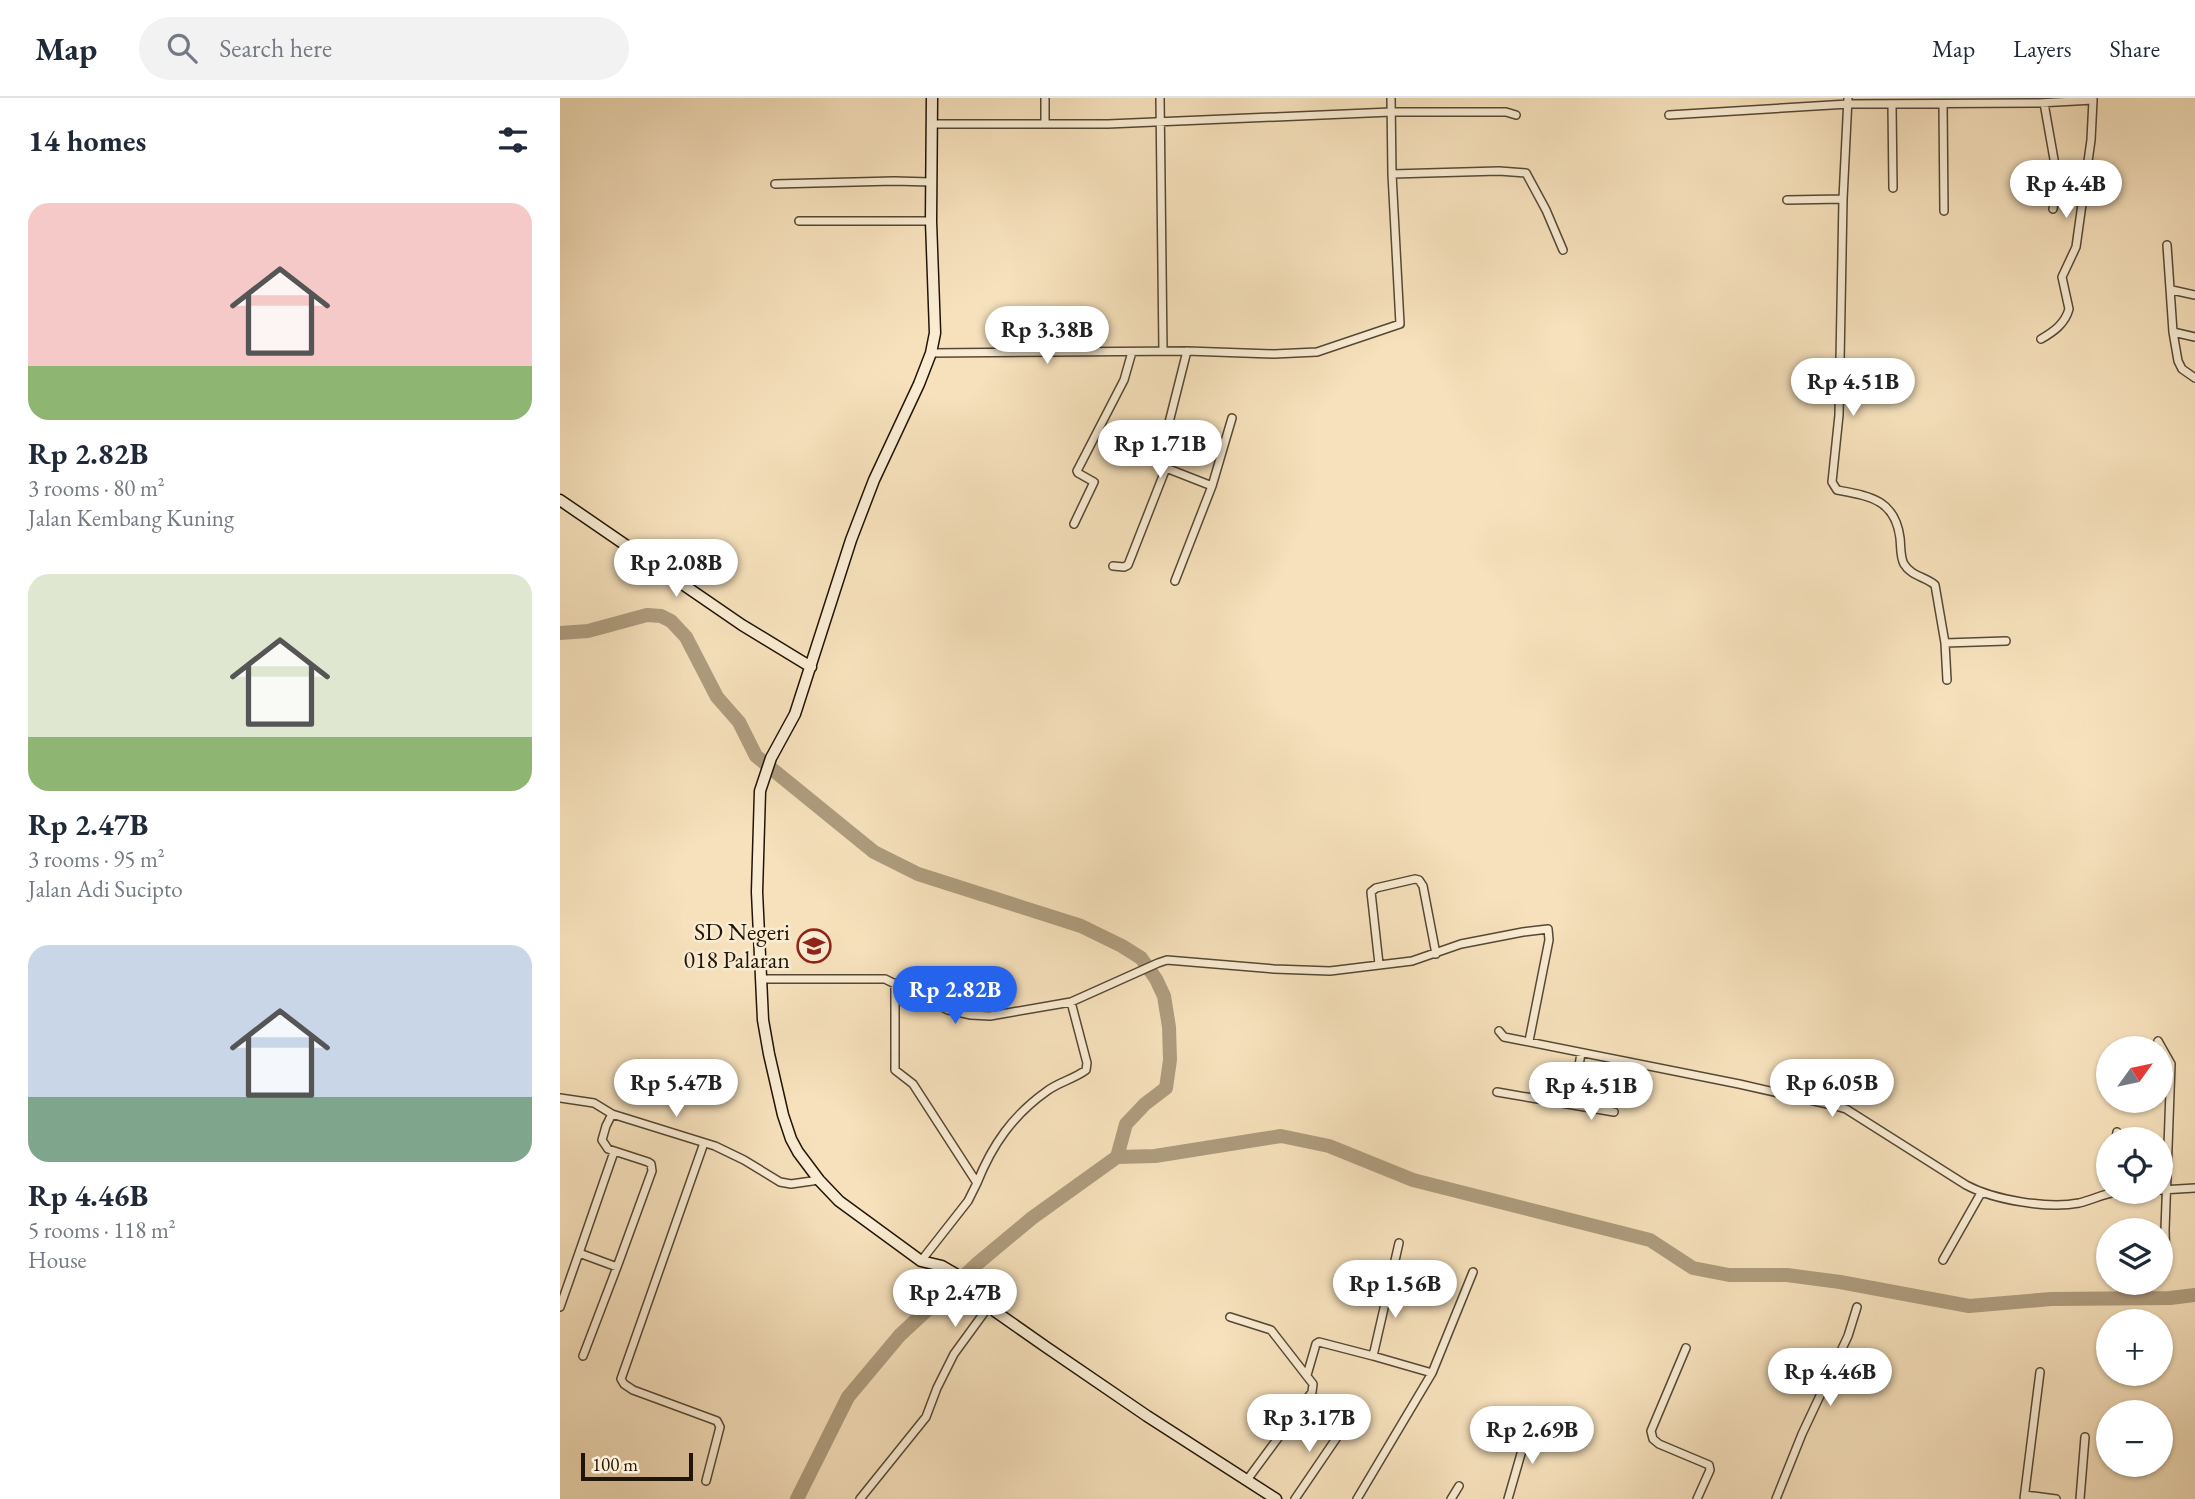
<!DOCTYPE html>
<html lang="en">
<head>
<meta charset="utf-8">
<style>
	:root { --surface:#fff; --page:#f2f2f3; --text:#1f2937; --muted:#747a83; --line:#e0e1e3; --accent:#2563eb }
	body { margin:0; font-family:"EB Garamond",serif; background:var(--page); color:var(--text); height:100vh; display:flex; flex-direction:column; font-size:26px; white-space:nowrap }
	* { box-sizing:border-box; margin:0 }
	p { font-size:23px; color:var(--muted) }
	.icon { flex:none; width:38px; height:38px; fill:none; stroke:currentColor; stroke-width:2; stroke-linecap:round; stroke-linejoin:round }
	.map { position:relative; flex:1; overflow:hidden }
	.details { display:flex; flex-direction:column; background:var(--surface); width:560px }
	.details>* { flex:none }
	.needle { width:46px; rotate:57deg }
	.fabs { position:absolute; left:1536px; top:938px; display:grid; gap:14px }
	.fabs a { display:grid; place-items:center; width:77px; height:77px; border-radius:50%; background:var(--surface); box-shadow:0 2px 5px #0004; font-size:35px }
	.scale { position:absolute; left:21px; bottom:18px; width:112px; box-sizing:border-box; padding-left:7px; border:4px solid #211506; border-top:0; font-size:19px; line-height:24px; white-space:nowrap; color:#211506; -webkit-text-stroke:5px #f9ecd3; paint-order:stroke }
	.price { position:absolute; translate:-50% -60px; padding:0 16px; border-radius:24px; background:#fff; color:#222; font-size:23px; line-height:46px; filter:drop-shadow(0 2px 4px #0008) }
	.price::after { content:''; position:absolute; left:50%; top:42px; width:21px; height:16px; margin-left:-10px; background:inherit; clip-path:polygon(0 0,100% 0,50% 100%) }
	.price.current { background:var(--accent); color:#fff }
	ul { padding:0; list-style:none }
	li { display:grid; align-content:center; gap:14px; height:371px; padding:0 28px }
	li span { display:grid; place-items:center; height:217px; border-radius:21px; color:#555 }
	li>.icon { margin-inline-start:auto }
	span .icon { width:126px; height:126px; fill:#fffc; stroke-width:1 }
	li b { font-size:30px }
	h2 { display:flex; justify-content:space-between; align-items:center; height:84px; padding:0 28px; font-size:30px }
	header { display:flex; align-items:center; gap:42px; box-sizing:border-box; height:98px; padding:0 35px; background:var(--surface); border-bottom:2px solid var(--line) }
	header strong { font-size:33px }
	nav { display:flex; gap:38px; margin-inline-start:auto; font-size:24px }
	.search { width:490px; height:63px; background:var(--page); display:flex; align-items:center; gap:18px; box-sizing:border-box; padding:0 24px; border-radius:38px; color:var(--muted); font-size:26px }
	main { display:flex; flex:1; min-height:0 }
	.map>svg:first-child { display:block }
</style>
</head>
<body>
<header>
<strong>Map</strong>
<div class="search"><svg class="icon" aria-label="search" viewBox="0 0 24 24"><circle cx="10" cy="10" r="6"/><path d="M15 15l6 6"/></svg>Search here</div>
<nav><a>Map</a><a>Layers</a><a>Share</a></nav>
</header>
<main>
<section class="details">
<h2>14 homes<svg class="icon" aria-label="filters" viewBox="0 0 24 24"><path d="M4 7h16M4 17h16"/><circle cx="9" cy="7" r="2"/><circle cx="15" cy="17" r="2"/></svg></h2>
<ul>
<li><span style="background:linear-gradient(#f6c9c9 75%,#8fb573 0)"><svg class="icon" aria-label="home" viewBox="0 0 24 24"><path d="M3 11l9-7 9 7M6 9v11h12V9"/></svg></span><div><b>Rp 2.82B</b><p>3 rooms · 80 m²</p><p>Jalan Kembang Kuning</p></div></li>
<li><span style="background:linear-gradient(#dfe7d0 75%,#8fb573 0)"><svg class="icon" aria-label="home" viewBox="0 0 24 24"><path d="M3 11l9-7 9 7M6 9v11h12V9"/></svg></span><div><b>Rp 2.47B</b><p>3 rooms · 95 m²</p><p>Jalan Adi Sucipto</p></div></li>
<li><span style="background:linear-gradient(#c9d6e8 70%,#7fa58c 0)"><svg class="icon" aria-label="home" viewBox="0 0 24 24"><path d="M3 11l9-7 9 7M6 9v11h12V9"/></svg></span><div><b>Rp 4.46B</b><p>5 rooms · 118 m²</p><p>House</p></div></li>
</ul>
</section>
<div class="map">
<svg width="1635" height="1401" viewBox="0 0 1635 1401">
	<rect width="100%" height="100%" fill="#f6e1bc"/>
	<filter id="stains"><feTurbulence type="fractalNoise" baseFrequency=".00286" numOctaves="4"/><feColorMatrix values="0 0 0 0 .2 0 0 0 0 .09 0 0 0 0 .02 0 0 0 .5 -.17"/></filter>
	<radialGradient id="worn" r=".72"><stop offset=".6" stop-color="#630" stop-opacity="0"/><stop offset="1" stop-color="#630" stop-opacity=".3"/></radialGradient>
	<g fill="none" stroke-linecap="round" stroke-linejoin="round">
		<path stroke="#ae9c7e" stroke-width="14" d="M 0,535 L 28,533 L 87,517 L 101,518 L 111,523 L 126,539 L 157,599 L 179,624 L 196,658 L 314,754 L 358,776 L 521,828 L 562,848 L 581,860 L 596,881 L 604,898 L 609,929 L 610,962 L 606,990 L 585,1006 L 566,1026 L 557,1059
			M 237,1401 L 288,1299 L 340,1237 L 418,1165 L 472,1120 L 557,1059 L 595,1058 L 721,1038 L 769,1048 L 853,1082 L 1090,1142 L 1133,1170 L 1169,1177 L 1227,1177 L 1280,1184 L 1409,1208 L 1491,1201 L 1610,1200 L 1635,1197"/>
		<defs>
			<path id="street" d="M 600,0 L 603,253
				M 1288,0 L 1283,101 L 1279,317 L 1272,384 L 1277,392 C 1309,398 1335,401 1340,440 C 1341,448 1340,459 1344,466 C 1351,478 1366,479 1375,487 L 1385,545 L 1387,582
				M 1484,5 L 1495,67 L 1497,85 L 1493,111
				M 1383,6 L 1384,113
				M 1332,7 L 1333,90
				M 1109,17 L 1288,6 L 1479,5 L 1533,2 L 1533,0
				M 372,26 L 548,26 L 831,14 L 946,14 L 956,17
				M 485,26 L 485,0
				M 832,76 L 939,73 L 966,75 L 986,112 L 1003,152
				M 215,86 L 334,83 L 371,84
				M 1227,102 L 1283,101
				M 239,123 L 371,123
				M 1607,147 L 1613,234 L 1618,263 L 1622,271 L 1635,280
				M 1612,192 L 1635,197
				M 1613,234 L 1635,239
				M 1481,241 C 1493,234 1505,226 1509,211 L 1502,179 L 1516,149 L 1531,42 L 1533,2
				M 627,253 L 599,364 L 606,370 L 652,388 L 672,320
				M 371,255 L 627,253 L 714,256 L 757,254 L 840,226 L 832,76 L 831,0
				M 514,426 L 534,384 L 518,375 L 517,373 L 564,282 L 572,254
				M 553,468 L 564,469 L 568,467 L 606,370
				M 615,483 L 652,388
				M 1385,545 L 1446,543
				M 819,866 L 811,794 L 816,790 L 855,781 L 859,782 L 863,788 L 876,856
				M 202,881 L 325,881 L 388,912 L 411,917 L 430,918 L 511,904 L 598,865 L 607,862 L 714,871 L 770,873 L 852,863 L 901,846 L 963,834 L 988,831 L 989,842 L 969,943
				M 335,885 L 335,972 L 353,986 L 417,1085 L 408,1103 L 361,1163
				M 939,933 L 944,939 L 1179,986 L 1272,1007 L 1286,1011 L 1406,1087 C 1434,1102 1488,1111 1519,1105 C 1532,1102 1543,1096 1556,1094
				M 1598,943 L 1611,966 L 1605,1132 L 1606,1165
				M 937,994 L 1054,1014
				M 0,1000 L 34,1005 L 52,1016
				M 1013,1006 L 1021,955
				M 1556,1041 L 1557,1034
				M 144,1045 L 61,1281 L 64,1286 L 73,1292 L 157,1323 L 160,1329 L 146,1383
				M 54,1054 L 19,1155 L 57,1169 L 92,1073 L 91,1066 L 88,1064 L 48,1051 L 42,1042 L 46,1028 L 52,1016 L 155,1048 L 184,1062 L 220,1084 L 231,1086 L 259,1082
				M 417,1085 C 432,1047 453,1017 487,993 C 499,984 514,981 526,972 L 527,965 L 511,904
				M 1601,1092 L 1635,1090
				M 839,1145 L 813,1258 L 872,1275
				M 1383,1162 L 1421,1095
				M 0,1209 L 19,1155
				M 670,1219 L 711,1232 L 753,1286 L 752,1294 L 687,1382
				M 1126,1250 L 1091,1333 L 1093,1341 L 1099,1346 L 1149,1367 L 1150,1372 L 1137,1401
				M 23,1258 L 57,1169
				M 747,1277 L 756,1246 L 759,1244 L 813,1258
				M 1465,1397 L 1496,1401
				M 300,1401 L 366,1319 L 377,1290 L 394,1256 L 429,1208
				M 735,1401 L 786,1326
				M 797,1401 L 872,1275 L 913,1174
				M 891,1401 L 899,1388
				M 948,1401 L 969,1328
				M 1216,1401 L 1242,1336 L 1288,1238 L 1297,1209
				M 1464,1401 L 1480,1274
				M 1520,1401 L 1525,1339"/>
			<path id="secondary" d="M 372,0 L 371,123 L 375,235 L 371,255 L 359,286 L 314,382 L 291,442 L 235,616 L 211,660 L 200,693 L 197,794 L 203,922 L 209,956 L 223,1017 L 231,1041 L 238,1054 L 259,1082 L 279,1103 L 361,1163 L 382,1168 L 394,1175 L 418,1193 L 436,1214 L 486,1249 L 587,1318 L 716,1401
				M 0,402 L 182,527 L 251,569"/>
		</defs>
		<use href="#street" stroke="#564834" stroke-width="10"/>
		<use href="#secondary" stroke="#211506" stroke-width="13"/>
		<use href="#street" stroke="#f9ecd3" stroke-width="7"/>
		<use href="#secondary" stroke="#f9ecd3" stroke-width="10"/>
	</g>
	<defs>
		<symbol id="school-ring" viewBox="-11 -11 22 22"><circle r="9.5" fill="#f9ecd3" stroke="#8f2418" stroke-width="1.5"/><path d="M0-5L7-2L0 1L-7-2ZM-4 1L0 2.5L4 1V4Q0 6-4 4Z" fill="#8f2418"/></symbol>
	</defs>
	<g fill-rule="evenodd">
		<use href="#school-ring" x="235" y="829" width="38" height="38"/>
	</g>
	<g text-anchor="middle" stroke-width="5" stroke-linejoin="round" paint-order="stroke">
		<g font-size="24" fill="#211506" stroke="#f9ecd3" text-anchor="end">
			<text x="230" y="842">SD Negeri<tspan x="230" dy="28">018 Palaran</tspan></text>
		</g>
	</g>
	<rect width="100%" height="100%" filter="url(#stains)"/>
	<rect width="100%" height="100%" fill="url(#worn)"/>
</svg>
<div class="fabs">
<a><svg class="needle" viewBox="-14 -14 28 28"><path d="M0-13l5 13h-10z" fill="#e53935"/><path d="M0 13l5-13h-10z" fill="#747a83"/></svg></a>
<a><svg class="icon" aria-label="locate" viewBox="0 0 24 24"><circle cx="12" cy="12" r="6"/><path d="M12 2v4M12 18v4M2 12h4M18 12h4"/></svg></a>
<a><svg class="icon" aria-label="layers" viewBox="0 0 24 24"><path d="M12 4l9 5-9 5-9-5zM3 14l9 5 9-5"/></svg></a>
<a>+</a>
<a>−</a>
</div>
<div class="scale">100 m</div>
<b class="price" style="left:1506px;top:122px">Rp 4.4B</b>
<b class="price" style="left:487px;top:268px">Rp 3.38B</b>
<b class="price" style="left:1293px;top:320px">Rp 4.51B</b>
<b class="price" style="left:600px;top:382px">Rp 1.71B</b>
<b class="price" style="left:116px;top:501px">Rp 2.08B</b>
<b class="price current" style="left:395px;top:928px">Rp 2.82B</b>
<b class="price" style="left:116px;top:1021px">Rp 5.47B</b>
<b class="price" style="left:1272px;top:1021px">Rp 6.05B</b>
<b class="price" style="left:1031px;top:1024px">Rp 4.51B</b>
<b class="price" style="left:835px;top:1222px">Rp 1.56B</b>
<b class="price" style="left:395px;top:1231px">Rp 2.47B</b>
<b class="price" style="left:1270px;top:1310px">Rp 4.46B</b>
<b class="price" style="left:749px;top:1356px">Rp 3.17B</b>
<b class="price" style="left:972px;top:1368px">Rp 2.69B</b>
</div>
</main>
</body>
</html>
